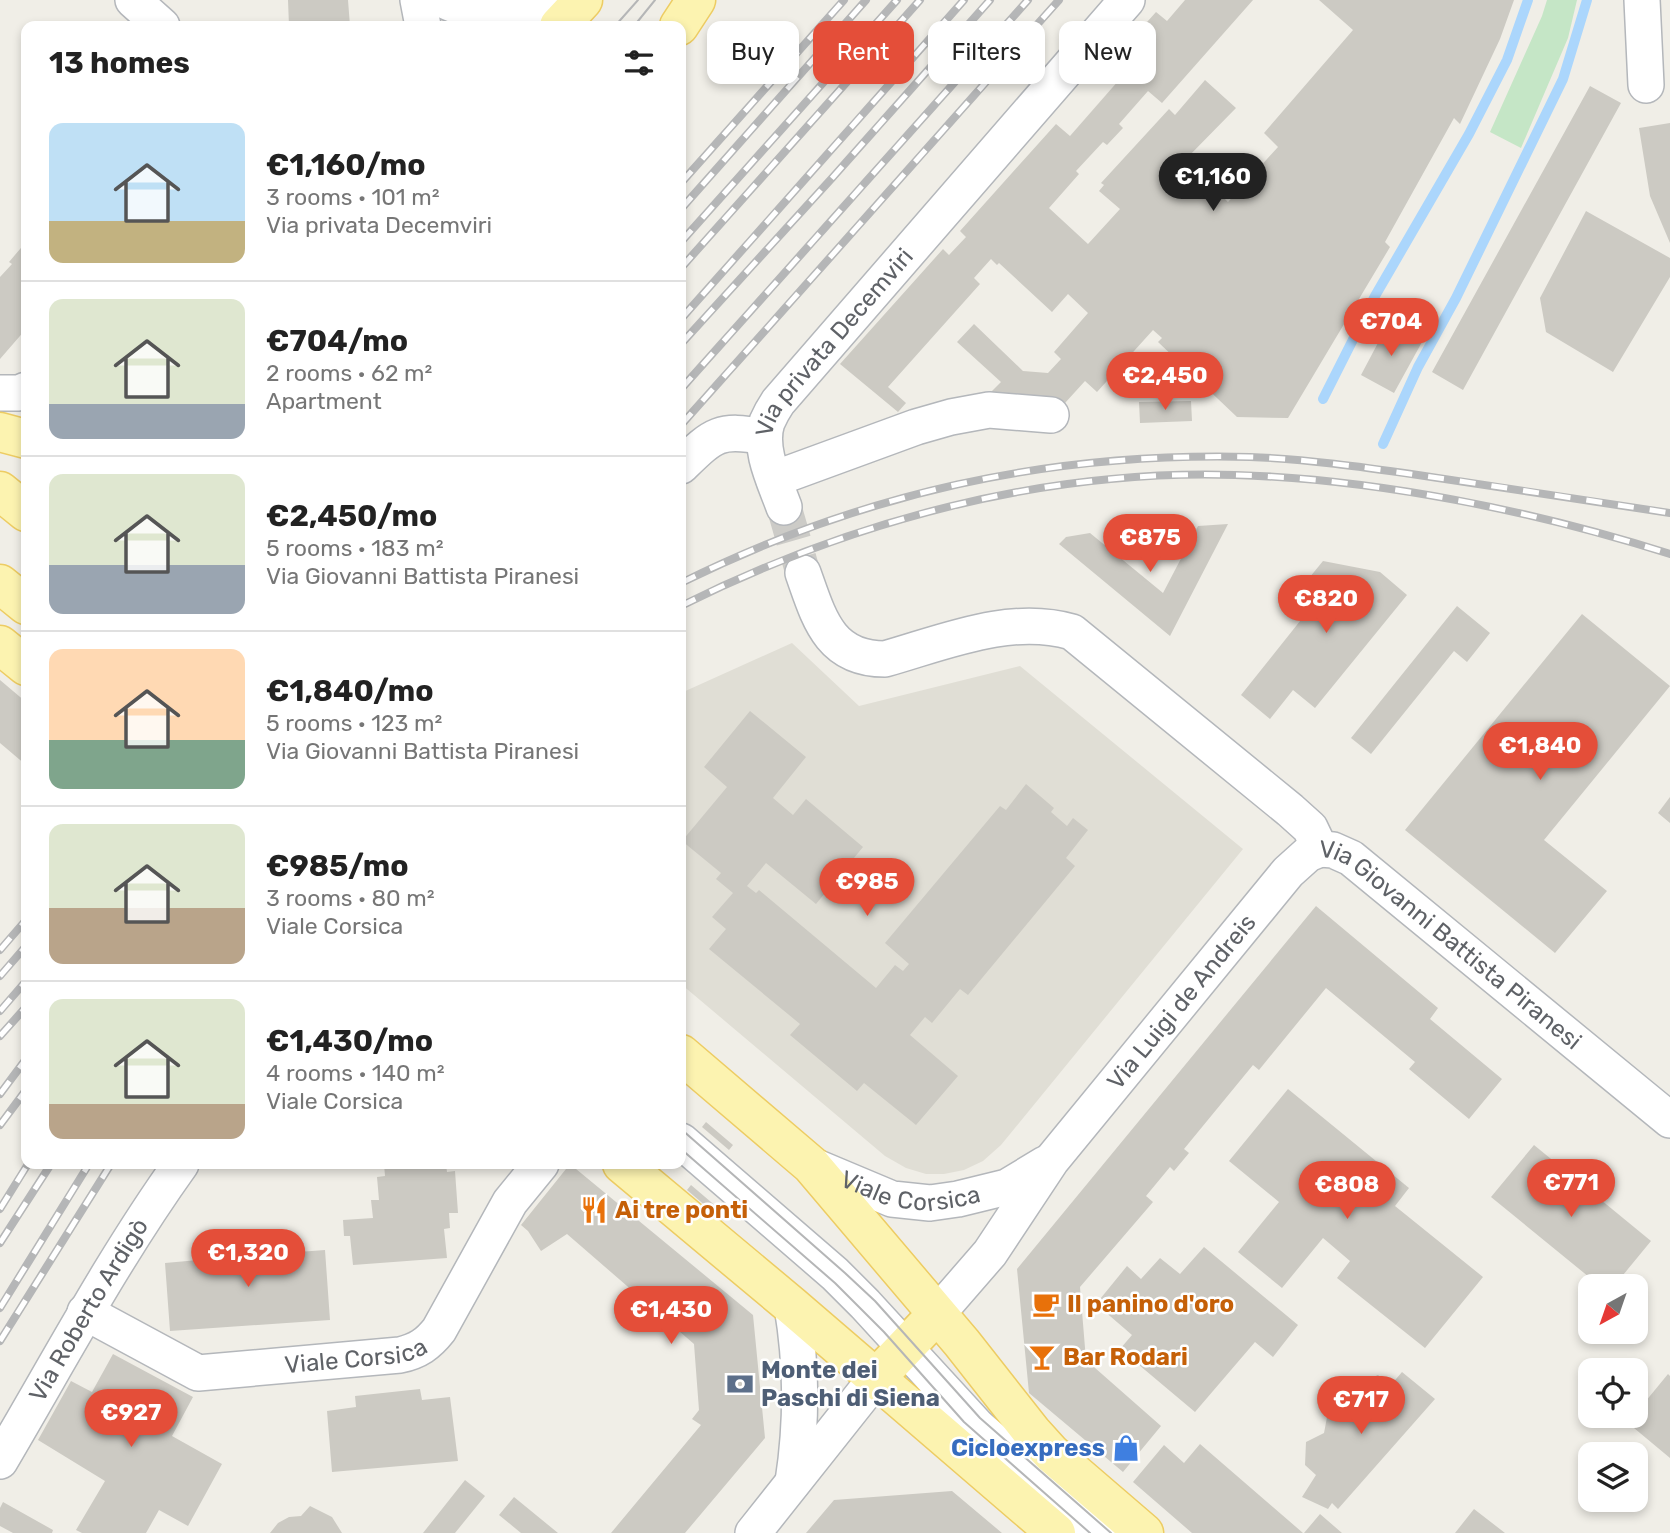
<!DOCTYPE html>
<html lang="en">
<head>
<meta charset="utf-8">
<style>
	:root { --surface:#fff; --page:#f2f2f2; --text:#222; --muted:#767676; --line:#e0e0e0; --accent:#e44e39 }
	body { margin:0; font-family:Rubik,sans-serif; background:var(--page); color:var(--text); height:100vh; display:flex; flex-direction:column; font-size:26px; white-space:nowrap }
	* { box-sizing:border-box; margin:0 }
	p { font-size:23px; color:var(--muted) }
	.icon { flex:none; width:38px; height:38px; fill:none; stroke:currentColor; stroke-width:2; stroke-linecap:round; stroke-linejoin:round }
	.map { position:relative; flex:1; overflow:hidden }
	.details { position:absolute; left:21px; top:21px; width:665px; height:1148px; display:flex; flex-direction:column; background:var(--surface); border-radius:14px; box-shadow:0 4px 10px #0003 }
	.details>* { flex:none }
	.top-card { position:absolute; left:707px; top:21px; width:665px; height:63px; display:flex; gap:14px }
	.needle { width:46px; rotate:220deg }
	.fabs { position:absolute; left:1578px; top:1274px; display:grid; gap:14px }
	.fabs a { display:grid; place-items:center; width:70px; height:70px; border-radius:14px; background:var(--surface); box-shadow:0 4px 10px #0003; font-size:35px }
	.price { position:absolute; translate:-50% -60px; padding:0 16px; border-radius:24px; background:var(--accent); color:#fff; font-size:23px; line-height:46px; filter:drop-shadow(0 2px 4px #0008) }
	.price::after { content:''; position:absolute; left:50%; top:42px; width:21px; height:16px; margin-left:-10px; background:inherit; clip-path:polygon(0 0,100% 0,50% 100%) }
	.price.current { background:#222; color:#fff }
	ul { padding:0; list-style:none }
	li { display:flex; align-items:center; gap:21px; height:175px; padding:0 28px }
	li+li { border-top:2px solid var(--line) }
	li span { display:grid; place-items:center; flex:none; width:196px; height:140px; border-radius:14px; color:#555 }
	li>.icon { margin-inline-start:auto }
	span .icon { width:84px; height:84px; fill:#fffc; stroke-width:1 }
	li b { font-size:30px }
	h2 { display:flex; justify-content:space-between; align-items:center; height:84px; padding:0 28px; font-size:30px }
	.chip { padding:0 24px; border-radius:14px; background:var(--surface); box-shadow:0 4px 10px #0003; font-size:24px; line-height:63px }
	.chip.current { background:var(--accent); color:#fff }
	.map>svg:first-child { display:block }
</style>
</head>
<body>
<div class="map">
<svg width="1670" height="1533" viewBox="0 0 1670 1533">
	<rect width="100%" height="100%" fill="#f0eee7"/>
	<path fill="#e0ded5" d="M 792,643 L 859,706 L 1020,666 L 1243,849 L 1001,1145 L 983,1161 L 964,1170 L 944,1174 L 926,1174 L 906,1168 L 885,1156 L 681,984 L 681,693 Z"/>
	<path fill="#c5e6c6" d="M 1547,0 L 1577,0 L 1568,38 L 1521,148 L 1490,132 L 1542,16 Z"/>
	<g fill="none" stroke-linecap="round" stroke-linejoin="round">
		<path stroke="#abd6fc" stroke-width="10" d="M 1323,399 L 1375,296 L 1469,134 L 1507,60 L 1528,0
			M 1383,444 L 1418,367 L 1456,298 L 1563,79 L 1587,0"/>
	</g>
	<path fill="#cccac3" d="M 288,0 L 348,0 L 350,26 L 289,26 Z
		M 1185,0 L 1253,0 L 1162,103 L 1148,91 L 1119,124 L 1123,128 L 1107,145 L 1103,142 L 1076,171 L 1079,174 L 1049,208 L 1088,244 L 1120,209 L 1099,191 L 1104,185 L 1101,183 L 1169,109 L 1175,115 L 1205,80 L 1236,108 L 1185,160 L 1228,202 L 1278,147 L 1264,133 L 1353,30 L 1319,0 L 1514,0 L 1500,39 L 1460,124 L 1454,118 L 1385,242 L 1390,247 L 1288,418 L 1237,417 L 1158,342 L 1162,338 L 1153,330 L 1097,392 L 1085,381 L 1065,403 L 1018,398 L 983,400 L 1001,382 L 957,342 L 974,324 L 1023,371 L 1048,373 L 1061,359 L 1054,352 L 1088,313 L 1068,294 L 1052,312 L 999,263 L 997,265 L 991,259 L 974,278 L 980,284 L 888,387 L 906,403 L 898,412 L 840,364 L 943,249 L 949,255 L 966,237 L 960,231 L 1056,124 L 1070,136 L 1126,72 L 1113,60 L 1156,12 L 1167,21 Z
		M 1590,86 L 1621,103 L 1463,390 L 1432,372 Z
		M 1670,123 L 1670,243 L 1650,196 L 1639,128 Z
		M 1586,211 L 1670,258 L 1670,277 L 1613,372 L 1546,332 L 1540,298 Z
		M 26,242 L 26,329 L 0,359 L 0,277 L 12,264 L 9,262 Z
		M 1388,324 L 1422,342 L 1394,393 L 1361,375 Z
		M 1191,401 L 1192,421 L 1140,423 L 1139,402 Z
		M 1228,524 L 1170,636 L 1059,544 L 1066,537 L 1090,533 L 1163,593 L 1198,526 Z
		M 1323,561 L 1380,572 L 1407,595 L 1315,708 L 1293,690 L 1270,719 L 1241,695 L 1312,606 L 1296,594 Z
		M 1457,606 L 1490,633 L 1467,662 L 1454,651 L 1371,754 L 1351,738 Z
		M 1582,614 L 1670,686 L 1544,840 L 1607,891 L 1555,953 L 1405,830 Z
		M 0,680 L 26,702 L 26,765 L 0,743 Z
		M 750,711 L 806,757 L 773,798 L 793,815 L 806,799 L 863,847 L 816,904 L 766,863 L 747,886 L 756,893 L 759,890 L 876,988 L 895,965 L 903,971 L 909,964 L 885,943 L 1000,806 L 1006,810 L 1026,784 L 1054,808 L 1051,812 L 1067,826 L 1073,818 L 1088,830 L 1066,858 L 1075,866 L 968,995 L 960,989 L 932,1023 L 925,1017 L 910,1035 L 958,1076 L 916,1125 L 864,1083 L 857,1091 L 790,1035 L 800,1024 L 709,949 L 726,929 L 712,917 L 733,893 L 716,879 L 721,873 L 682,841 L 727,787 L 704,767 Z
		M 1670,797 L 1670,823 L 1658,813 Z
		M 1316,906 L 1438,1008 L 1430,1019 L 1502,1079 L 1469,1119 L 1409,1069 L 1415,1062 L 1326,988 L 1259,1070 L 1253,1065 L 1184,1149 L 1189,1153 L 1174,1171 L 1170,1167 L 1146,1196 L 1153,1202 L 1080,1287 L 1086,1360 L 1161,1426 L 1123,1472 L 1029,1393 L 1017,1269 Z
		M 1288,1089 L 1409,1188 L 1395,1206 L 1483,1277 L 1425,1348 L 1337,1278 L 1350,1261 L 1323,1238 L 1282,1288 L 1238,1252 L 1279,1202 L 1229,1161 Z
		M 706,1122 L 733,1145 L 729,1150 L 702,1127 Z
		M 1534,1145 L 1651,1241 L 1614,1286 L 1600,1286 L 1491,1197 Z
		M 384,1164 L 446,1164 L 447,1172 L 455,1171 L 458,1213 L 449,1213 L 450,1228 L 444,1229 L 447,1258 L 353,1265 L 350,1236 L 344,1236 L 343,1220 L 373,1218 L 371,1200 L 379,1200 L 377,1177 L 385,1176 Z
		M 570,1164 L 753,1315 L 765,1438 L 685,1533 L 611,1533 L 701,1425 L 692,1419 L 699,1410 L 694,1344 L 567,1234 L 541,1251 L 528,1231 L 521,1225 Z
		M 691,1185 L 718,1208 L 714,1213 L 687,1190 Z
		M 257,1239 L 258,1255 L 325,1250 L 330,1320 L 170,1331 L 165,1263 L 232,1257 L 231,1241 Z
		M 1204,1247 L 1298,1325 L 1273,1357 L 1255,1342 L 1195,1412 L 1120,1349 L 1132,1335 L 1096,1304 L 1127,1266 L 1141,1279 L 1160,1258 L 1180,1274 Z
		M 113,1354 L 193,1397 L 172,1436 L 222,1464 L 188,1526 L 159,1510 L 146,1533 L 82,1533 L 76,1530 L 105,1481 L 38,1440 L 71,1381 L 92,1392 Z
		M 1402,1372 L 1435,1399 L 1338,1509 L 1332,1503 L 1328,1509 L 1302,1497 L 1316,1475 L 1305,1465 L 1306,1442 L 1324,1433 L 1328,1412 L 1348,1403 L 1352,1386 L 1378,1375 L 1390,1386 Z
		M 1668,1374 L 1670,1376 L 1670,1458 L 1628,1423 L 1636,1416 L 1636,1413 Z
		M 420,1389 L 422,1400 L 450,1397 L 458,1461 L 332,1472 L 327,1411 L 356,1407 L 355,1396 Z
		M 1200,1444 L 1303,1533 L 1192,1533 L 1133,1482 L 1164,1445 L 1184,1463 Z
		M 465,1480 L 485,1496 L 455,1533 L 423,1533 Z
		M 952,1491 L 1002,1533 L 806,1533 L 834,1500 Z
		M 514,1497 L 558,1533 L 521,1533 L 499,1515 Z
		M 3,1502 L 53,1530 L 52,1533 L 13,1533 L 0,1526 L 0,1508 Z
		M 310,1506 L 332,1517 L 342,1533 L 270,1533 L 278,1523 L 289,1517 L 301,1516 Z
		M 1474,1509 L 1505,1533 L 1455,1533 Z
		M 1320,1514 L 1342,1533 L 1304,1533 Z"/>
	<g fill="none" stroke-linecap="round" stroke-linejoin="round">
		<path stroke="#cccbc7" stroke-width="35" stroke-dasharray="35 18" stroke-linecap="butt" d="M 784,507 L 803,573"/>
		<defs>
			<g id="minor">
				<path d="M 133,0 L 162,26"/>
				<path d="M 418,0 L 423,26"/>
				<path d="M 443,0 C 487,21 507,14 551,0"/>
				<path d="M 1642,0 L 1646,85"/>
				<path d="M 0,393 L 19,393 L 26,390"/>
				<path d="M 681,466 C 713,435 719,428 764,437"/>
				<path d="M 774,479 L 916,427 L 951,417 L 989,410 L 1051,415"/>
				<path id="s1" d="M 784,507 C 775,482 758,449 767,422 C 770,415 774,408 778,402 L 1127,0"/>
				<path d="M 803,573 C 819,618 829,659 885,659 C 945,642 1010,614 1072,632 L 1290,810 L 1310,828 L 1320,849"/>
				<path id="s2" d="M 1320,849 L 1333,850 L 1351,858 L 1670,1120"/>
				<path d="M 681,1141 L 835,1274 L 865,1304 L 977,1426 L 1098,1533"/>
				<path id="s3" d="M 811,1165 L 892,1199 L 930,1203 L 958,1199 L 1007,1187 L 1045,1164"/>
				<path d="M 792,1306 C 802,1365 802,1424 793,1482"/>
				<path id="s4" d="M 85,1312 L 198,1373 L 400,1355 C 418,1351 428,1344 439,1330 L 510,1202 L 541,1164"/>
				<path id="s5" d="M 937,1314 L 990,1253 L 1051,1161 L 1288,872 L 1308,854 L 1320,849"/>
				<path id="s6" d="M 0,1461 C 59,1361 113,1259 181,1164"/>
				<path d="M 753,1533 L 876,1378"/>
			</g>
			<path id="major" d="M 559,26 L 583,0
				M 679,26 L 696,0
				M 0,432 L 26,439
				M 0,491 L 26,512
				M 0,584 L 26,605
				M 0,645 L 26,666
				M 681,1054 L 811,1165 L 962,1343 L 1032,1432 L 1051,1453 L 1144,1533
				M 622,1164 L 792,1306 L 1056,1533
				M 876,1378 L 937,1314"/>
		</defs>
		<use href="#minor" stroke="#b4b7bb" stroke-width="38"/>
		<use href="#major" stroke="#edcc63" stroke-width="41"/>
		<use href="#minor" stroke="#fff" stroke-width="35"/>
		<use href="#major" stroke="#fcf3b0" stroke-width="38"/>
		<path stroke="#b5b6b7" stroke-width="2" d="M 615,26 L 638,0
			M 634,26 L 655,0
			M 681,1129 L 845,1273 L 875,1301 L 980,1418 L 1111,1533
			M 681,1149 L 835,1283 L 884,1332 L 964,1422 L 1090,1533"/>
		<defs>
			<path id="rail" d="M 681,183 L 844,0
				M 681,209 L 866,0
				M 681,242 L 897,0
				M 681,268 L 920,0
				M 681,319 L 964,0
				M 681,344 L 833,177 L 990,0
				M 681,389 L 1028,0
				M 681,425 L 1059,0
				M 681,583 C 862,493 1048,452 1250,457 C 1306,459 1362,467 1418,475 C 1502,487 1586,500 1670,513
				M 681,606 C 851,521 1044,469 1235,475 C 1378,479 1534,511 1670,554
				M 0,950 L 26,920
				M 0,976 L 26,946
				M 0,1011 L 26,981
				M 0,1036 L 26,1007
				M 0,1094 L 26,1059
				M 0,1125 L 26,1090
				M 0,1209 L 28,1164
				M 0,1243 L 51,1164
				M 0,1308 L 89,1164
				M 0,1341 L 111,1164"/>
		</defs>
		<use href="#rail" stroke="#b5b6b7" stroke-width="8"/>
		<use href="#rail" stroke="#fff" stroke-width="5" stroke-dasharray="16" stroke-linecap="butt"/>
	</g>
	<defs>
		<symbol id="restaurant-bare" viewBox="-9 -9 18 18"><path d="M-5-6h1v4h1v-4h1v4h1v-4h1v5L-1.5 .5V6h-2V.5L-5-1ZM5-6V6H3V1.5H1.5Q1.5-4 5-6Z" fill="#e8710a" stroke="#fff" stroke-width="2.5" paint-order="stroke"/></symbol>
		<symbol id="cafe-bare" viewBox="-9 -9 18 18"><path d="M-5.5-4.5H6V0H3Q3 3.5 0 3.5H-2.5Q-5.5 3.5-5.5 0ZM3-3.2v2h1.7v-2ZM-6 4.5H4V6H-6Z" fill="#e8710a" stroke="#fff" stroke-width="2.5" paint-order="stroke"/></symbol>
		<symbol id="bar-bare" viewBox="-9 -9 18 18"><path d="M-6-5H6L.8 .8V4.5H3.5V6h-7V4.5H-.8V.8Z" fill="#e8710a" stroke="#fff" stroke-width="2.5" paint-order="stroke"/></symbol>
		<symbol id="bank-bare" viewBox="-9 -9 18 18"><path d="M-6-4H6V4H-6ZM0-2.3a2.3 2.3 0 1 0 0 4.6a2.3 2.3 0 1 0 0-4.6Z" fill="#5c6f8a" stroke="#fff" stroke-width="2.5" paint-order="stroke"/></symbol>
		<symbol id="shop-bare" viewBox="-9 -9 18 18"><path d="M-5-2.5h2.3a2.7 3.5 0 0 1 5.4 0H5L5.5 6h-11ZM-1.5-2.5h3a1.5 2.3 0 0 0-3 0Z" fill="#3f7fe0" stroke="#fff" stroke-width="2.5" paint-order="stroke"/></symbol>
	</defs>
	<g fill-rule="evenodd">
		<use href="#restaurant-bare" x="575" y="1191" width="38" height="38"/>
		<use href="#cafe-bare" x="1027" y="1285" width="38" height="38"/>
		<use href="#bar-bare" x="1023" y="1338" width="38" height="38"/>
		<use href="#bank-bare" x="721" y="1365" width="38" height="38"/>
		<use href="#shop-bare" x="1107" y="1429" width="38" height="38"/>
	</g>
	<g text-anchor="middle" stroke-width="5" stroke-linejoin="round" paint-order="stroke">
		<g font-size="24" fill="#5f6267" stroke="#fff">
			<text dy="8" stroke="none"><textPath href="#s1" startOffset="192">Via privata Decemviri</textPath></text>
			<text dy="8" stroke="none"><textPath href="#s2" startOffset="163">Via Giovanni Battista Piranesi</textPath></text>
			<text dy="8" stroke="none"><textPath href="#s5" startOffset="397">Via Luigi de Andreis</textPath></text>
			<text dy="8" stroke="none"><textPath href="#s3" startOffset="105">Viale Corsica</textPath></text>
			<text dy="8" stroke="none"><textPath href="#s6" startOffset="175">Via Roberto Ardigò</textPath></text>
			<text dy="8" stroke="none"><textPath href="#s4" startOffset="287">Viale Corsica</textPath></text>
		</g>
		<g font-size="24" font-weight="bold" fill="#c56008" stroke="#fff" text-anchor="start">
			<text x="615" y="1218">Ai tre ponti</text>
			<text x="1067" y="1312">Il panino d'oro</text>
			<text x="1063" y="1365">Bar Rodari</text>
		</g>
		<g font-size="24" font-weight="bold" fill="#4e5e75" stroke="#fff" text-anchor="start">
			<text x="761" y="1378">Monte dei<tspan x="761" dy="28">Paschi di Siena</tspan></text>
		</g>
		<g font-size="24" font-weight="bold" fill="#366cbe" stroke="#fff" text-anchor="end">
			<text x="1105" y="1456">Cicloexpress</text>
		</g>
	</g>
</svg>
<div class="fabs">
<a><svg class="needle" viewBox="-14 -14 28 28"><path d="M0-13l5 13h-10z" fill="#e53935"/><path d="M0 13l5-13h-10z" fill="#767676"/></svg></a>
<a><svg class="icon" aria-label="locate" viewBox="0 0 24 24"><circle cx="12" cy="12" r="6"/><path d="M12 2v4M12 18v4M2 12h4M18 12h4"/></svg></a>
<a><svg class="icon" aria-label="layers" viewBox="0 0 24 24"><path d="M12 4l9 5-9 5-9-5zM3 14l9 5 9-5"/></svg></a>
</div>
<b class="price current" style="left:1213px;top:213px">€1,160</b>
<b class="price" style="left:1391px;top:358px">€704</b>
<b class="price" style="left:1165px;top:412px">€2,450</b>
<b class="price" style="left:1150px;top:574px">€875</b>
<b class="price" style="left:1326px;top:635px">€820</b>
<b class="price" style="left:1540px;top:782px">€1,840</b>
<b class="price" style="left:867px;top:918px">€985</b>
<b class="price" style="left:1571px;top:1219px">€771</b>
<b class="price" style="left:1347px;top:1221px">€808</b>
<b class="price" style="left:248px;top:1289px">€1,320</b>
<b class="price" style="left:671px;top:1346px">€1,430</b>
<b class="price" style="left:1361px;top:1436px">€717</b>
<b class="price" style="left:131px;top:1449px">€927</b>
<div class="top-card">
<a class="chip">Buy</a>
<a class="chip current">Rent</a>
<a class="chip">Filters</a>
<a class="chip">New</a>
</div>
<section class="details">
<h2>13 homes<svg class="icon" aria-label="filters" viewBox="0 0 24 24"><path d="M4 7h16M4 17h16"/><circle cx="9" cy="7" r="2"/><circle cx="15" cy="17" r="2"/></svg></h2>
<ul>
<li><span style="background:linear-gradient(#bfe0f5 70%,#c2b280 0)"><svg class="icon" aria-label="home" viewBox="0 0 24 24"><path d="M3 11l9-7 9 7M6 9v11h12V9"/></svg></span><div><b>€1,160/mo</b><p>3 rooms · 101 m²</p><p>Via privata Decemviri</p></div></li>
<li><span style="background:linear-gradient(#dfe7d0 75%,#9aa5b1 0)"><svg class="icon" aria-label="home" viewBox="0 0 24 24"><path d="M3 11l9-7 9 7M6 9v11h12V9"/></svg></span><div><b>€704/mo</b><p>2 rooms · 62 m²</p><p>Apartment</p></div></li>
<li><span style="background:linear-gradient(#dfe7d0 65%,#9aa5b1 0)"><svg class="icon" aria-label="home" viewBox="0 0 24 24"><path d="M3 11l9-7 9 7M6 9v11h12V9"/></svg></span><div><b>€2,450/mo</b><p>5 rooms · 183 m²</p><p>Via Giovanni Battista Piranesi</p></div></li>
<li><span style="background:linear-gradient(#ffd9b3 65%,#7fa58c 0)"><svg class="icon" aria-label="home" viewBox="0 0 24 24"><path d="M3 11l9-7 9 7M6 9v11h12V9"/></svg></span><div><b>€1,840/mo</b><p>5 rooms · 123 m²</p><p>Via Giovanni Battista Piranesi</p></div></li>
<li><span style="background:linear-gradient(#dfe7d0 60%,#b9a48a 0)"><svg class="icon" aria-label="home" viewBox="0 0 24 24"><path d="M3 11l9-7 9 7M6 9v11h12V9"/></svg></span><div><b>€985/mo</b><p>3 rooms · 80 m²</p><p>Viale Corsica</p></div></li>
<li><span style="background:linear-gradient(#dfe7d0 75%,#b9a48a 0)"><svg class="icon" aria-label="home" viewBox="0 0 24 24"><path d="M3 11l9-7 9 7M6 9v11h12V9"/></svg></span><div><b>€1,430/mo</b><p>4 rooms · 140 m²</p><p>Viale Corsica</p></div></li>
</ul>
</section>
</div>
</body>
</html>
